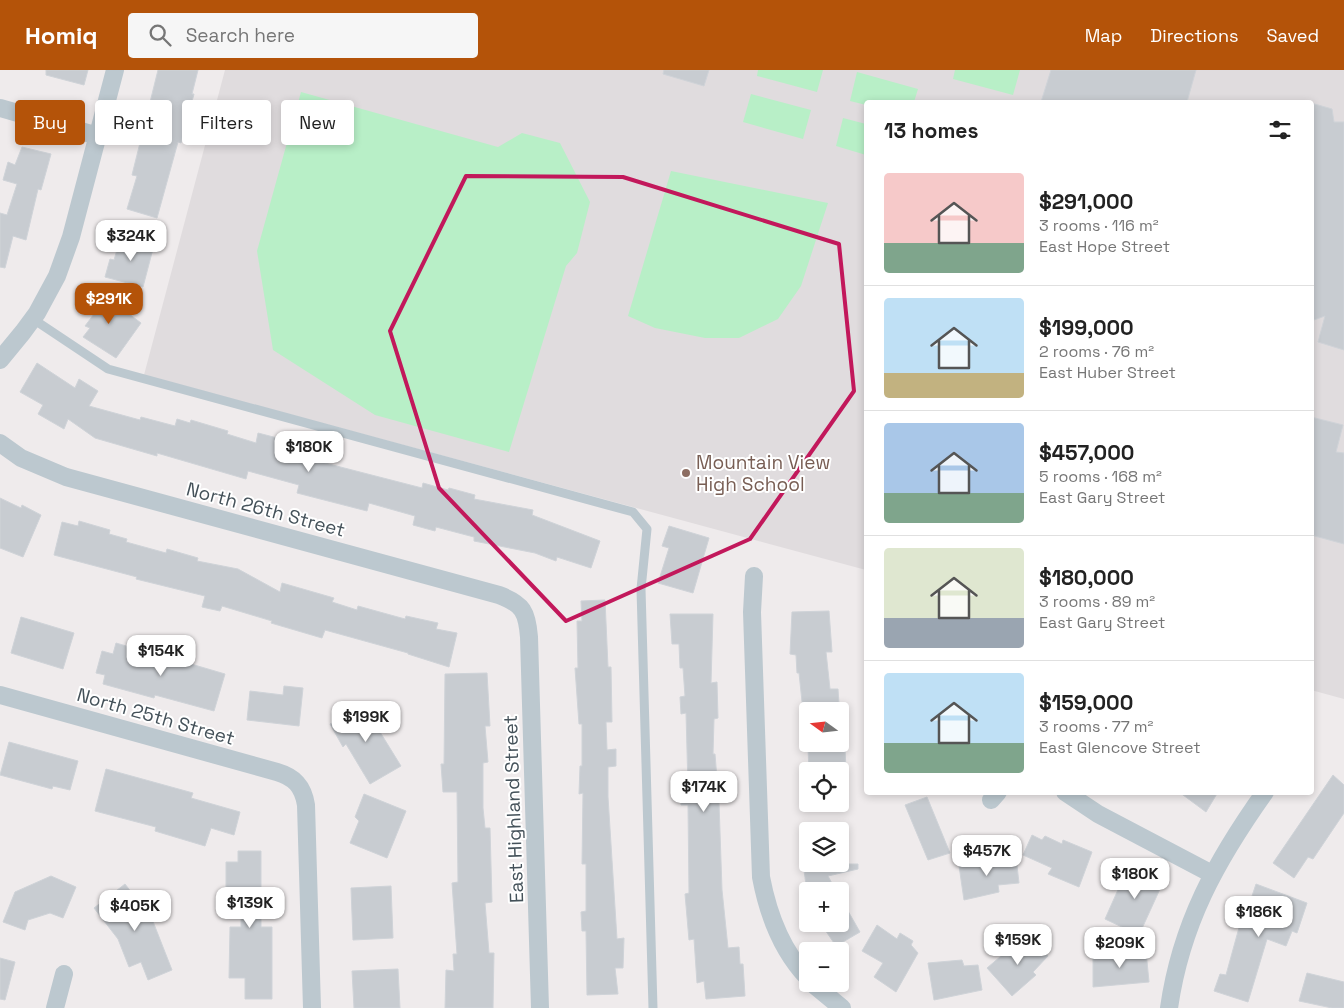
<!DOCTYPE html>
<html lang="en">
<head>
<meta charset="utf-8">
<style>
	:root { --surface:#fff; --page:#f6f6f6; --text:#222; --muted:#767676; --line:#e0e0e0; --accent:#b45309 }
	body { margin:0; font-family:"Space Grotesk",sans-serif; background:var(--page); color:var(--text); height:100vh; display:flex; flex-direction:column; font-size:19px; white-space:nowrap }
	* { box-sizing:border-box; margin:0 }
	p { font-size:16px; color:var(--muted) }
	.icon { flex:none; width:28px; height:28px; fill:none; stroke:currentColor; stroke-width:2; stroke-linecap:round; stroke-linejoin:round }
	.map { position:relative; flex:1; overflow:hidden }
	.sheet { position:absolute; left:864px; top:30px; width:450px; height:695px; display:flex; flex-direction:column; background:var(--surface); border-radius:5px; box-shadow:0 2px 8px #0003 }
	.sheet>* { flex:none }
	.hud { position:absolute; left:15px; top:30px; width:475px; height:45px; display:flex; gap:10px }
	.needle { width:32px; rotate:285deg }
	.controls { position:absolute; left:799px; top:632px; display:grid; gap:10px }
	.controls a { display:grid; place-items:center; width:50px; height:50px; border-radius:5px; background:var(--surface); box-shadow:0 2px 8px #0003; font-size:25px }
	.price { position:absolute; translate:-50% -42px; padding:0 11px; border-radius:10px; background:#fff; color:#222; font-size:16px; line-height:32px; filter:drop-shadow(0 1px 2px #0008) }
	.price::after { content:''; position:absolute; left:50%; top:30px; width:15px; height:11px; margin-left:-8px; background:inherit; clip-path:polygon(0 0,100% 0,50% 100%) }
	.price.on { background:var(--accent); color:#fff }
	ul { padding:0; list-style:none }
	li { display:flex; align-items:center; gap:15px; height:125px; padding:0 20px }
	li+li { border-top:1px solid var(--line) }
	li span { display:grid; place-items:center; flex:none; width:140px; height:100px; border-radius:5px; color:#555 }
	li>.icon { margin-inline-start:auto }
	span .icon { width:60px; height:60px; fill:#fffc; stroke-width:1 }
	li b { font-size:21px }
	h2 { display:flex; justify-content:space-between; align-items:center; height:60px; padding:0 20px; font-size:21px }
	.tag { padding:0 18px; border-radius:5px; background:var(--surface); box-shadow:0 2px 8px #0003; font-size:18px; line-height:45px }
	.tag.on { background:var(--accent); color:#fff }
	header { display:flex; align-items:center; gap:30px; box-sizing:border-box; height:70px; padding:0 25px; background:var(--accent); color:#fff }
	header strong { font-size:24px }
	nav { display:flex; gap:28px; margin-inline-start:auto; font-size:18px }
	.search { width:350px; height:45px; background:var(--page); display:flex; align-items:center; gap:12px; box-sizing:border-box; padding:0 18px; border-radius:5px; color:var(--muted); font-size:19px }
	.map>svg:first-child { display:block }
</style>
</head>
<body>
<header>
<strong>Homiq</strong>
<div class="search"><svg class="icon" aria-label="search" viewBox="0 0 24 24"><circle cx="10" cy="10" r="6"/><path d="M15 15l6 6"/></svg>Search here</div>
<nav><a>Map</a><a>Directions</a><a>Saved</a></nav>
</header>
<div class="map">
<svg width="1344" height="938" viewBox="0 0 1344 938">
	<rect width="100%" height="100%" fill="#efebec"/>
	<path fill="#e0dcde" d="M 225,0 L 1344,0 L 1344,629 L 1311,620 L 1311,32 L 866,32 L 866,500 L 144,305 Z"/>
	<path fill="#b8efc7" d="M 758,0 L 823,0 L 817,22 L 757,6 Z
		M 955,0 L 1020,0 L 1013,25 L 953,9 Z
		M 857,2 L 918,19 L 914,32 L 866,32 L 866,35 L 850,31 Z
		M 301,22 L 498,77 L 522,63 L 560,73 L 590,132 L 577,183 L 566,196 L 509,382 L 375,345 L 273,280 L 257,181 Z
		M 751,24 L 811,40 L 803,69 L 743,52 Z
		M 843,48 L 866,54 L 866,85 L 836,76 Z
		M 671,101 L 828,133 L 801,216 L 778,249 L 739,268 L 705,268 L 655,258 L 628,246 Z"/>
	<path fill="#c8ccd1" stroke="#cfd3d8" d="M 46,0 L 88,0 L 84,15 L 46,5 Z
		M 158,0 L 198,0 L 192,24 L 194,24 L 181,73 L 178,72 L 157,148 L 127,139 L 137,106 L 132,105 Z
		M 664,0 L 709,0 L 704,16 L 663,4 Z
		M 1051,0 L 1196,0 L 1187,32 L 1041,32 Z
		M 1311,33 L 1332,39 L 1334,52 L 1344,52 L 1344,280 L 1318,272 L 1325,246 L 1311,251 Z
		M 22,77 L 51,84 L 41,120 L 38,119 L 26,170 L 13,166 L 5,198 L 0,197 L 0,143 L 7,145 L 17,114 L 3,110 L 8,92 L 15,95 Z
		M 121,166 L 154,175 L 143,217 L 105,207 L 110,189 L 114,190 Z
		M 96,219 L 141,253 L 116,288 L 83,267 L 90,258 L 85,256 L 94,244 L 84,237 Z
		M 37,293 L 75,318 L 79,309 L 98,321 L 89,336 L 140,350 L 141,347 L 175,356 L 177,349 L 190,353 L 191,350 L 228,361 L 227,364 L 256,373 L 258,363 L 293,372 L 291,380 L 324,387 L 321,392 L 422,418 L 423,413 L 448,420 L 449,418 L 475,425 L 474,429 L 533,440 L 532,445 L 600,471 L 591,498 L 557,487 L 556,491 L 535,483 L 474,471 L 474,467 L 436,457 L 435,461 L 413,455 L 415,446 L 369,433 L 367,441 L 297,423 L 299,415 L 248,401 L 246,409 L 157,383 L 157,386 L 95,368 L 68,349 L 64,359 L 38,344 L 43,335 L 20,322 Z
		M 1311,347 L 1343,355 L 1336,382 L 1344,383 L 1344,474 L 1311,465 Z
		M 0,428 L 21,438 L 22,435 L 41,445 L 23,487 L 0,478 Z
		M 79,451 L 110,460 L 109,464 L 127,469 L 126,472 L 166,483 L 167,479 L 198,488 L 197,491 L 238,499 L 280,522 L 282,513 L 334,528 L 332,532 L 357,540 L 358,536 L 405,549 L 406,546 L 438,553 L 436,559 L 457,563 L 449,597 L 408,584 L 408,583 L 325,560 L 322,568 L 271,553 L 272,551 L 222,536 L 220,541 L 202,537 L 205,526 L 136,509 L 137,507 L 54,485 L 62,452 L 78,456 Z
		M 669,456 L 709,468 L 693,523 L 658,513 L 669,478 L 662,476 Z
		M 605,530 L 608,597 L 611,597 L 612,652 L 606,652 L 607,680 L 616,679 L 616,696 L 608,697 L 608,727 L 617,869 L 624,868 L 623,898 L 615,898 L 618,924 L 587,925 L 586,861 L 582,861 L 581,842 L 586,841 L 586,794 L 582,794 L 583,723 L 579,724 L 580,696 L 582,696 L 582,654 L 579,654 L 575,598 L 578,598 L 577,551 L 582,551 L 581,531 Z
		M 829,541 L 832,582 L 826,582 L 830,619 L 838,619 L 839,634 L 829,636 L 830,641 L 803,641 L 799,603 L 797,603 L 796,585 L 790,584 L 792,542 Z
		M 670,544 L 713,544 L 711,613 L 717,612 L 718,648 L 714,649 L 713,684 L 715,684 L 719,733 L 722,820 L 728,878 L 739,877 L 740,894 L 743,894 L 745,926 L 706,929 L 704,911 L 697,913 L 694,869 L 689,870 L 685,824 L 689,823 L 688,735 L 681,735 L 680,718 L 688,717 L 686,643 L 681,644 L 680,627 L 685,626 L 683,598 L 680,598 L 679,574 L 672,574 Z
		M 21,547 L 74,563 L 63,599 L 11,583 Z
		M 116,573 L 133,578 L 132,583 L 174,595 L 178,581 L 193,585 L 191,594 L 225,604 L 214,641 L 155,625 L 154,628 L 103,614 L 105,605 L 96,603 L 102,581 L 113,584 Z
		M 487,603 L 490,656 L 485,656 L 488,692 L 483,693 L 483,738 L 485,758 L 490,758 L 492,832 L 485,833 L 489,883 L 494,883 L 493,938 L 445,938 L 446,900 L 454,901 L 453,884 L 457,884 L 452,813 L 458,812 L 457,722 L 443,722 L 441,694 L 444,694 L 445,604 Z
		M 284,616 L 303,618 L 299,656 L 247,650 L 250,621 L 283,625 Z
		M 367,632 L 375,646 L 372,649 L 401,696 L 370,714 L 346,674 L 343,677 L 330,654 Z
		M 9,672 L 78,691 L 70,720 L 53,716 L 52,719 L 0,705 Z
		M 845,677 L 846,701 L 809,701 L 808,678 Z
		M 106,699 L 193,723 L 191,728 L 240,742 L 234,765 L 211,758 L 205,776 L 155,761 L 156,757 L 95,741 Z
		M 1333,705 L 1344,715 L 1344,743 L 1313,789 L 1308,787 L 1294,808 L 1273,793 Z
		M 1179,722 L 1218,722 L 1206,742 Z
		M 364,724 L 406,741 L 387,788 L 350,773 L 359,751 L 355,747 Z
		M 927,727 L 950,783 L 928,790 L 905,735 Z
		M 1032,765 L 1042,770 L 1045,766 L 1062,774 L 1063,770 L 1092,782 L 1079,817 L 1048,804 L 1052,798 L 1023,785 Z
		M 238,781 L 261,781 L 261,857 L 272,857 L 272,929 L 245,929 L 245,908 L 229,908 L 230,857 L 241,857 L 241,820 L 226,821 L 226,792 L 238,792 Z
		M 1016,787 L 1019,813 L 998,815 L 999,822 L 964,830 L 959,796 L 994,788 L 994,793 Z
		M 803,794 L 858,794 L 858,799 L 828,806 L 836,821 L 807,821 Z
		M 1142,795 L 1165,808 L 1139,865 L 1105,849 L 1125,804 L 1133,810 Z
		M 51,806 L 76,817 L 63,848 L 50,843 L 28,850 L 25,860 L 3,852 L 15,822 Z
		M 125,814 L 152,849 L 172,900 L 148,910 L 141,892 L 129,897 L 118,869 L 94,838 Z
		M 1256,814 L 1307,833 L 1297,863 L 1292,861 L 1286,876 L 1267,869 L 1248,932 L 1214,921 L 1220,904 L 1226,905 L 1240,854 L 1244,844 L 1239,842 L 1245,827 L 1251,829 Z
		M 391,816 L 393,868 L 353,870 L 351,818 Z
		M 840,827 L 860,862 L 836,876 L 821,854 L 840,854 Z
		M 877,855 L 897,869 L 900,863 L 913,871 L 911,875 L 918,883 L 896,922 L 874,907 L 883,893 L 862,881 Z
		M 1032,868 L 1048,886 L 1033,902 L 1036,905 L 1012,926 L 987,898 L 1014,875 L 1017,880 Z
		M 1146,881 L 1149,912 L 1093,917 L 1093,886 Z
		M 0,888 L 15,892 L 5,930 L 0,929 Z
		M 962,890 L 964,896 L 978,895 L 982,920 L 934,930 L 928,893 Z
		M 398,899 L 400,938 L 354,938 L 352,901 Z
		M 1307,903 L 1344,912 L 1344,938 L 1332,938 L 1299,931 Z"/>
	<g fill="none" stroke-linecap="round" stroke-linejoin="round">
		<path stroke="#bcc8cf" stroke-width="9" d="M 33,249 L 108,299 L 633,442 L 647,459 L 641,519 L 653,938"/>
		<path stroke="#bcc8cf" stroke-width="18" d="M 0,38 L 98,66
			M 0,290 L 23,262 L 37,243 L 57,206 L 71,167 L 115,0
			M 0,373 L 21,388 L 66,407 L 499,525 C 523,534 527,542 529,567 L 540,938
			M 754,506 L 752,542 L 761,807 C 768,844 781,880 808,908
			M 0,625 L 277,702 C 294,707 303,716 306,735 L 312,938
			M 1065,722 L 1098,744 L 1212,804
			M 991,730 L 998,722
			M 813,914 L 842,938
			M 55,938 L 64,904
			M 1169,938 C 1181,854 1216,791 1265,722"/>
	</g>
	<path fill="none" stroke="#c2185b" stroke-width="4" stroke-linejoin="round" d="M 466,106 L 623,107 L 839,174 L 854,321 L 750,469 L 566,551 L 439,418 L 390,261 Z"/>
	<circle fill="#8d6e63" stroke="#fff" stroke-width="2" cx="686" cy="403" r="5"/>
	<g text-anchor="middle" stroke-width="4" stroke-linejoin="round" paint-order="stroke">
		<g font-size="19" fill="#785e54" stroke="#fff" text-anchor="start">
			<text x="696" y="399">Mountain View<tspan x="696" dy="22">High School</tspan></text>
		</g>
		<g font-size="19" fill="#445159" stroke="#fff">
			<text transform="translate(266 439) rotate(15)" y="7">North 26th Street</text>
			<text transform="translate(156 646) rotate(16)" y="7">North 25th Street</text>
			<text transform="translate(513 739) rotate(-92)" y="7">East Highland Street</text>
		</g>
	</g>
</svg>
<div class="controls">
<a><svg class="needle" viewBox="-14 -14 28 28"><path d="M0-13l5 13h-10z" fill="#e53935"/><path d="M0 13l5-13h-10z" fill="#767676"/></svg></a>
<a><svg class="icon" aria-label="locate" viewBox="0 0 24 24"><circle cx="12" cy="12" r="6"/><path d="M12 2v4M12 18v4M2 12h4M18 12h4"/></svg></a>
<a><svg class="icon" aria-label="layers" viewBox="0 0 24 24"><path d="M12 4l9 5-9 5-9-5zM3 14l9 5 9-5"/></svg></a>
<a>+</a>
<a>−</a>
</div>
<b class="price" style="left:131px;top:192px">$324K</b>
<b class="price on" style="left:109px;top:255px">$291K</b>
<b class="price" style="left:309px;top:403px">$180K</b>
<b class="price" style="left:161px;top:607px">$154K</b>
<b class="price" style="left:366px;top:673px">$199K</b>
<b class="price" style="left:704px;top:743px">$174K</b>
<b class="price" style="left:987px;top:807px">$457K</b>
<b class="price" style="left:1135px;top:830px">$180K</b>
<b class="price" style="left:250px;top:859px">$139K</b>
<b class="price" style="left:135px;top:862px">$405K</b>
<b class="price" style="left:1259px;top:868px">$186K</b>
<b class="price" style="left:1018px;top:896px">$159K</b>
<b class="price" style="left:1120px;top:899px">$209K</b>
<div class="hud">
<a class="tag on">Buy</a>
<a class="tag">Rent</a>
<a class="tag">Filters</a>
<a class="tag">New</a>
</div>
<section class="sheet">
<h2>13 homes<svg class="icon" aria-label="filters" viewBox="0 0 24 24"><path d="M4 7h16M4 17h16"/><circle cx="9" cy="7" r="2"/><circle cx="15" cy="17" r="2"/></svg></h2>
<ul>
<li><span style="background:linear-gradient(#f6c9c9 70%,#7fa58c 0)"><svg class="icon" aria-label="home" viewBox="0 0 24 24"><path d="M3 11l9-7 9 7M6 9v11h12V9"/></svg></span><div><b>$291,000</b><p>3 rooms · 116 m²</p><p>East Hope Street</p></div></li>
<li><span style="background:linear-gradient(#bfe0f5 75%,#c2b280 0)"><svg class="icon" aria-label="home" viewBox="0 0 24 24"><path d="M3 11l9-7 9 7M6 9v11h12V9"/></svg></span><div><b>$199,000</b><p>2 rooms · 76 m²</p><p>East Huber Street</p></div></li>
<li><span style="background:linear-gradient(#a9c7e8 70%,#7fa58c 0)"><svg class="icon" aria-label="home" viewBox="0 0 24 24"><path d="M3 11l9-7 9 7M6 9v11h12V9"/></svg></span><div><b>$457,000</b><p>5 rooms · 168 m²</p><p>East Gary Street</p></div></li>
<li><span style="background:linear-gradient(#dfe7d0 70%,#9aa5b1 0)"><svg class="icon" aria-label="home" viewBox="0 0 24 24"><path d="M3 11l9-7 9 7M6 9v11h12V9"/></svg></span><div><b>$180,000</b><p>3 rooms · 89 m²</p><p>East Gary Street</p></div></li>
<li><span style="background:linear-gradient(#bfe0f5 70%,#7fa58c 0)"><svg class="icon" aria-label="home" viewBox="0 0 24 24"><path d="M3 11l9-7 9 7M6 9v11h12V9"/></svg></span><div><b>$159,000</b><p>3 rooms · 77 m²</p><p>East Glencove Street</p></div></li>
</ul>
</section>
</div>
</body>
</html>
